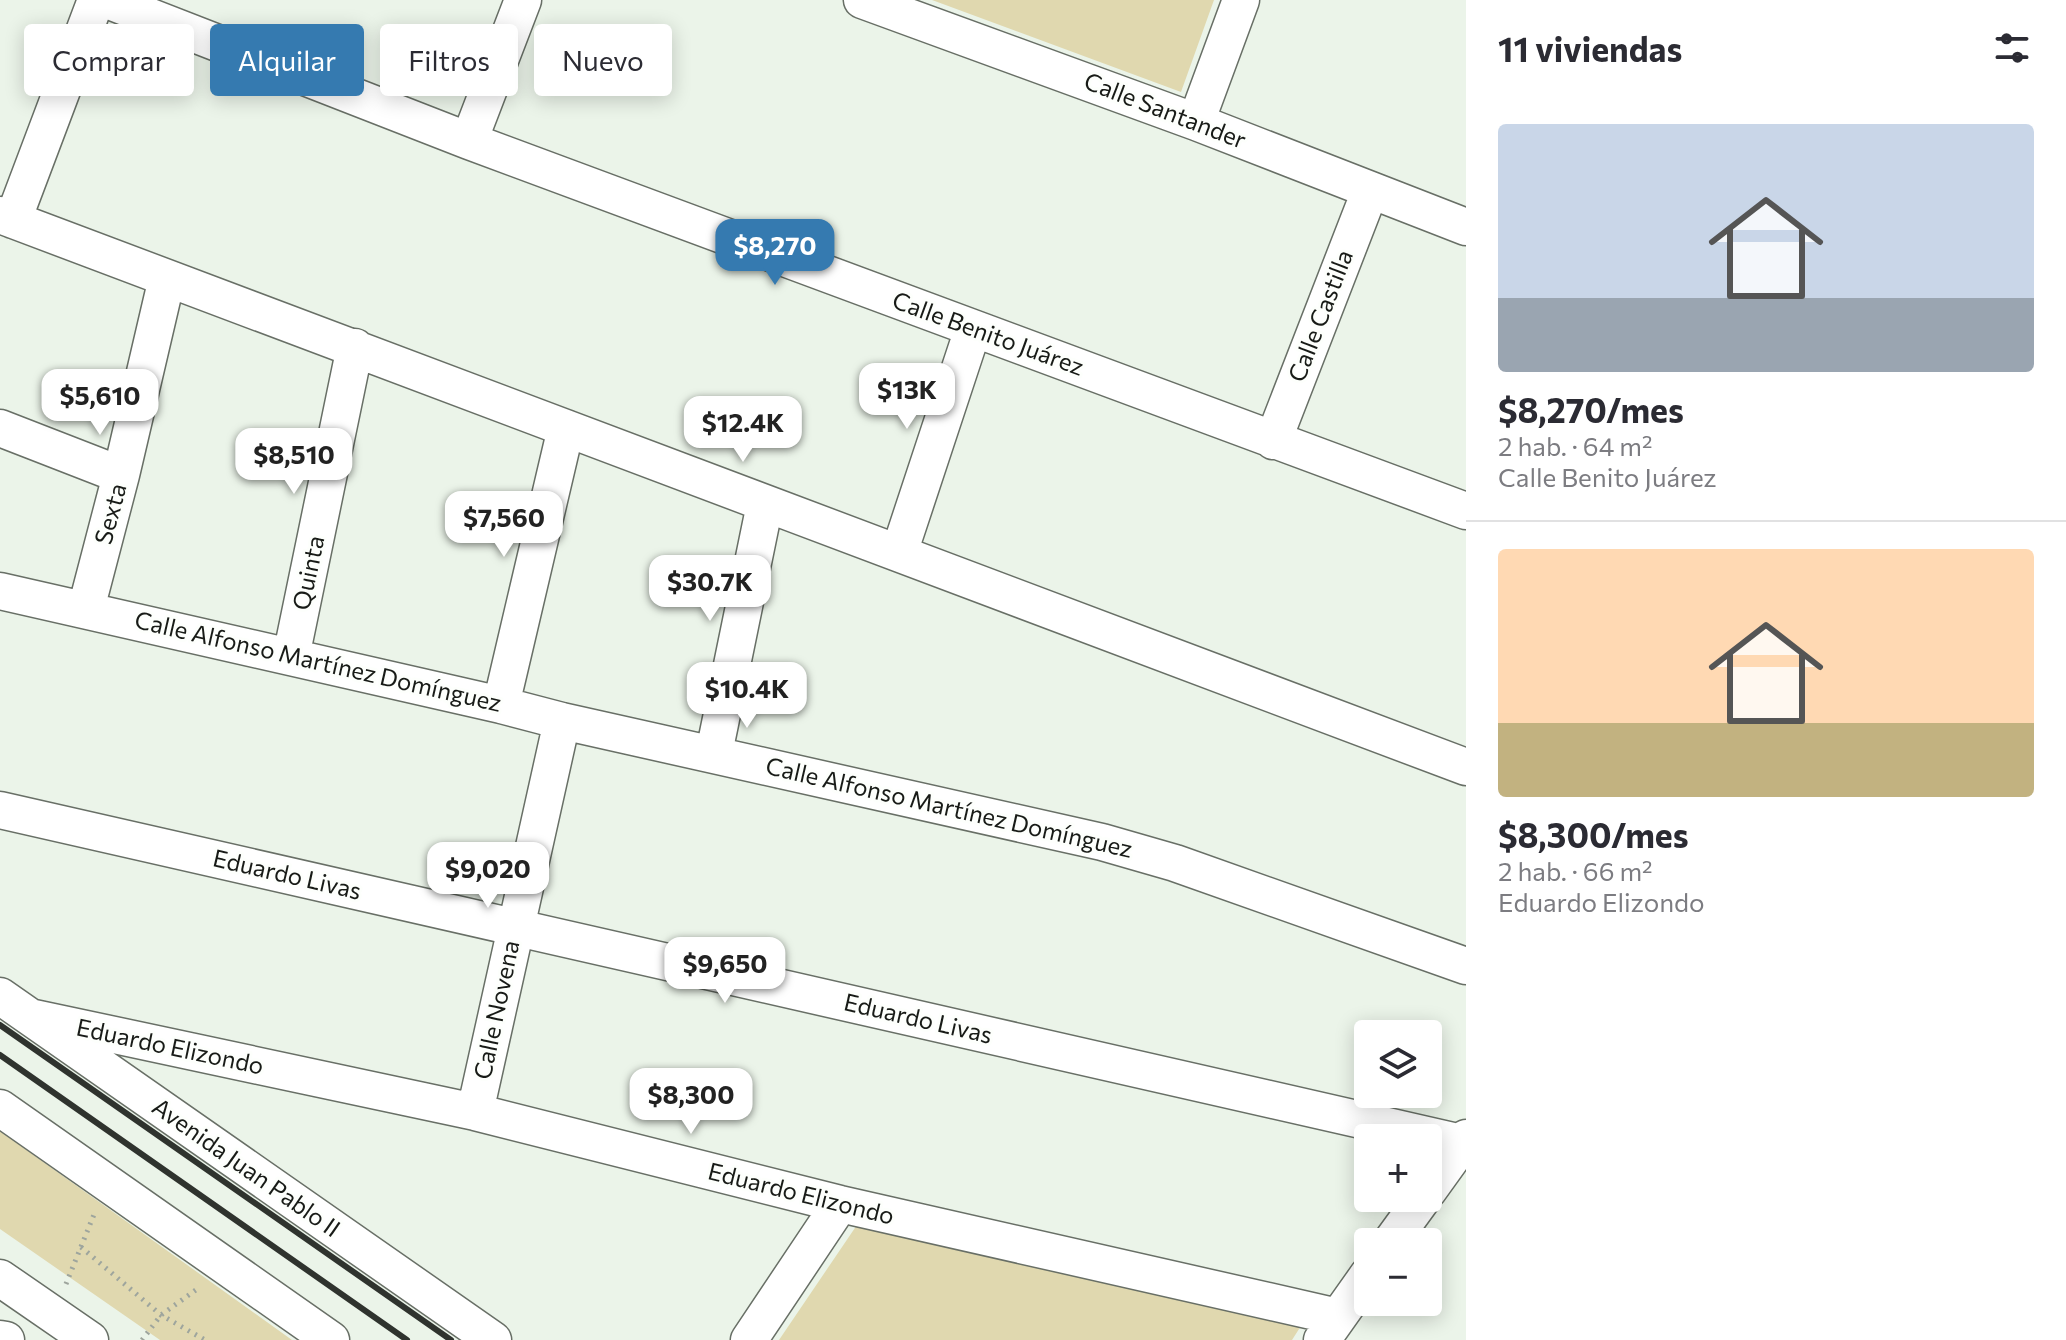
<!DOCTYPE html>
<html lang="es">
<head>
<meta charset="utf-8">
<style>
	:root { --surface:#fff; --page:#f7f7f7; --text:#2b2b33; --muted:#7c7c81; --line:#e1e1e2; --accent:#357ab0 }
	body { margin:0; font-family:Commissioner,sans-serif; background:var(--page); color:var(--text); height:100vh; display:flex; flex-direction:column; font-size:30px; white-space:nowrap }
	* { box-sizing:border-box; margin:0 }
	p { font-size:26px; color:var(--muted) }
	.icon { flex:none; width:44px; height:44px; fill:none; stroke:currentColor; stroke-width:2; stroke-linecap:round; stroke-linejoin:round }
	.map { position:relative; flex:1; overflow:hidden }
	.panel { display:flex; flex-direction:column; background:var(--surface); width:600px }
	.panel>* { flex:none }
	.guide { position:absolute; left:24px; top:24px; width:760px; height:72px; display:flex; gap:16px }
	.buttons { position:absolute; left:1354px; top:1020px; display:grid; gap:16px }
	.buttons a { display:grid; place-items:center; width:88px; height:88px; border-radius:8px; background:var(--surface); box-shadow:0 4px 20px #0003; font-size:40px }
	.price { position:absolute; translate:-50% -68px; padding:0 18px; border-radius:16px; background:#fff; color:#222; font-size:26px; line-height:52px; filter:drop-shadow(0 2px 4px #0008) }
	.price::after { content:''; position:absolute; left:50%; top:48px; width:24px; height:18px; margin-left:-12px; background:inherit; clip-path:polygon(0 0,100% 0,50% 100%) }
	.price.on { background:var(--accent); color:#fff }
	ul { padding:0; list-style:none }
	li { display:grid; align-content:center; gap:16px; height:424px; padding:0 32px }
	li+li { border-top:2px solid var(--line) }
	li span { display:grid; place-items:center; height:248px; border-radius:8px; color:#555 }
	li>.icon { margin-inline-start:auto }
	span .icon { width:144px; height:144px; fill:#fffc; stroke-width:1 }
	li b { font-size:34px }
	h2 { display:flex; justify-content:space-between; align-items:center; height:96px; padding:0 32px; font-size:34px }
	.tag { padding:0 28px; border-radius:8px; background:var(--surface); box-shadow:0 4px 20px #0003; font-size:28px; line-height:72px }
	.tag.on { background:var(--accent); color:#fff }
	main { display:flex; flex:1; min-height:0 }
	.map>svg:first-child { display:block }
</style>
</head>
<body>
<main>
<div class="map">
<svg width="1466" height="1340" viewBox="0 0 1466 1340">
	<rect width="100%" height="100%" fill="#ebf4e9"/>
	<path fill="#e0d8af" d="M 932,0 L 1214,0 L 1181,92 Z
		M 0,1131 L 292,1340 L 160,1340 L 0,1229 Z
		M 861,1219 L 1308,1315 L 1292,1340 L 779,1340 Z"/>
	<g fill="none" stroke-linecap="round" stroke-linejoin="round">
		<defs>
			<path id="minor" d="M 107,0 L 469,141 L 1466,511
				M 862,0 L 1196,122 L 1466,227
				M 1196,122 L 1241,0
				M 469,141 L 523,0
				M 0,215 L 1466,767
				M 13,220 L 96,0
				M 0,428 L 121,475
				M 1273,441 L 1370,191
				M 899,553 L 973,329
				M 0,591 L 501,705 L 562,721 L 1102,842 L 1175,863 L 1466,966
				M 86,609 L 121,475 L 167,278
				M 291,657 L 355,347
				M 501,705 L 566,428
				M 714,753 L 765,504
				M 0,810 L 1462,1143
				M 0,996 L 493,1340
				M 30,1017 L 475,1112 L 840,1204 L 1338,1317
				M 0,1108 L 331,1340
				M 475,1112 L 562,721
				M 1428,1191 L 1466,1138
				M 1391,1242 L 1423,1198
				M 0,1278 L 90,1340
				M 0,1339 L 6,1340
				M 749,1340 L 840,1204
				M 1322,1340 L 1368,1275"/>
		</defs>
		<use href="#minor" stroke="#686f66" stroke-width="39"/>
		<path stroke="#9ea59d" stroke-width="5" stroke-dasharray="2 6" stroke-linecap="butt" d="M 81,1247 L 161,1315 L 205,1340
			M 66,1284 L 95,1212
			M 142,1340 L 161,1315 L 200,1287"/>
		<use href="#minor" stroke="#fff" stroke-width="36"/>
		<path stroke="#2f332e" stroke-width="6" d="M 0,1025 L 451,1340
			M 0,1055 L 407,1340"/>
	</g>
	<g text-anchor="middle" stroke-width="6" stroke-linejoin="round" paint-order="stroke">
		<g font-size="24" fill="#181b17" stroke="#fdfffc">
			<text transform="translate(1165 111) rotate(21)" y="8">Calle Santander</text>
			<text transform="translate(1321 316) rotate(-69)" y="8">Calle Castilla</text>
			<text transform="translate(988 334) rotate(20)" y="8">Calle Benito Juárez</text>
			<text transform="translate(111 514) rotate(-75)" y="8">Sexta</text>
			<text transform="translate(309 573) rotate(-78)" y="8">Quinta</text>
			<text transform="translate(318 662) rotate(13)" y="8">Calle Alfonso Martínez Domínguez</text>
			<text transform="translate(949 808) rotate(13)" y="8">Calle Alfonso Martínez Domínguez</text>
			<text transform="translate(287 875) rotate(13)" y="8">Eduardo Livas</text>
			<text transform="translate(497 1010) rotate(-78)" y="8">Calle Novena</text>
			<text transform="translate(918 1019) rotate(13)" y="8">Eduardo Livas</text>
			<text transform="translate(170 1047) rotate(12)" y="8">Eduardo Elizondo</text>
			<text transform="translate(246 1168) rotate(35)" y="8">Avenida Juan Pablo II</text>
			<text transform="translate(801 1194) rotate(14)" y="8">Eduardo Elizondo</text>
		</g>
	</g>
</svg>
<div class="buttons">
<a><svg class="icon" aria-label="layers" viewBox="0 0 24 24"><path d="M12 4l9 5-9 5-9-5zM3 14l9 5 9-5"/></svg></a>
<a>+</a>
<a>−</a>
</div>
<b class="price on" style="left:775px;top:287px">$8,270</b>
<b class="price" style="left:907px;top:431px">$13K</b>
<b class="price" style="left:100px;top:437px">$5,610</b>
<b class="price" style="left:743px;top:464px">$12.4K</b>
<b class="price" style="left:294px;top:496px">$8,510</b>
<b class="price" style="left:504px;top:559px">$7,560</b>
<b class="price" style="left:710px;top:623px">$30.7K</b>
<b class="price" style="left:747px;top:730px">$10.4K</b>
<b class="price" style="left:488px;top:910px">$9,020</b>
<b class="price" style="left:725px;top:1005px">$9,650</b>
<b class="price" style="left:691px;top:1136px">$8,300</b>
<div class="guide">
<a class="tag">Comprar</a>
<a class="tag on">Alquilar</a>
<a class="tag">Filtros</a>
<a class="tag">Nuevo</a>
</div>
</div>
<section class="panel">
<h2>11 viviendas<svg class="icon" aria-label="filters" viewBox="0 0 24 24"><path d="M4 7h16M4 17h16"/><circle cx="9" cy="7" r="2"/><circle cx="15" cy="17" r="2"/></svg></h2>
<ul>
<li><span style="background:linear-gradient(#c9d6e8 70%,#9aa5b1 0)"><svg class="icon" aria-label="home" viewBox="0 0 24 24"><path d="M3 11l9-7 9 7M6 9v11h12V9"/></svg></span><div><b>$8,270/mes</b><p>2 hab. · 64 m²</p><p>Calle Benito Juárez</p></div></li>
<li><span style="background:linear-gradient(#ffd9b3 70%,#c2b280 0)"><svg class="icon" aria-label="home" viewBox="0 0 24 24"><path d="M3 11l9-7 9 7M6 9v11h12V9"/></svg></span><div><b>$8,300/mes</b><p>2 hab. · 66 m²</p><p>Eduardo Elizondo</p></div></li>
</ul>
</section>
</main>
</body>
</html>
